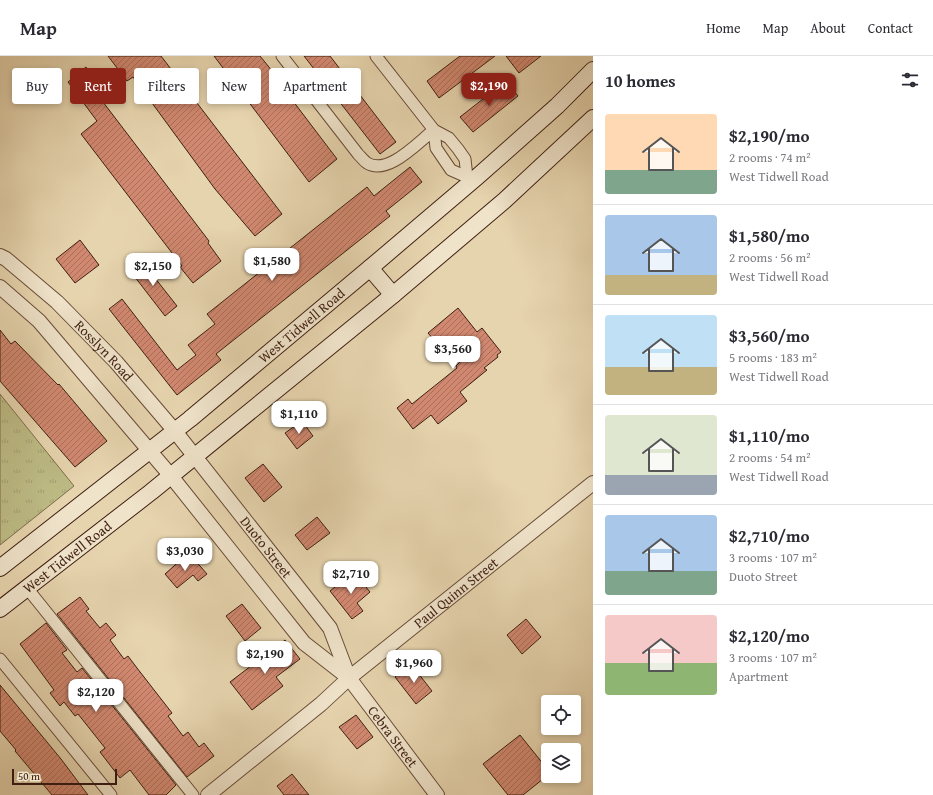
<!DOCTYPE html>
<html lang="en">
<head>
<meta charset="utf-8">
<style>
	:root { --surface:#fff; --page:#f7f7f7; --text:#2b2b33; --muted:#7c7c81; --line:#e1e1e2; --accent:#8f2418 }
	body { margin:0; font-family:"Gentium Book Plus",serif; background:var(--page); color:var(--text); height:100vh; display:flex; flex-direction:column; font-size:15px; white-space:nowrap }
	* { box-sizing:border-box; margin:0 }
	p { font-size:13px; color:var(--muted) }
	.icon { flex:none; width:22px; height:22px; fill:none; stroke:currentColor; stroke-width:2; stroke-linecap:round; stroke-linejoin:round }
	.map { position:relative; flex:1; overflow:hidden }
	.side { display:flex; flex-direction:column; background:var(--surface); width:340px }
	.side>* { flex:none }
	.hud { position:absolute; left:12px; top:12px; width:380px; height:36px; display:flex; gap:8px }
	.fabs { position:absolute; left:541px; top:639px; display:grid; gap:8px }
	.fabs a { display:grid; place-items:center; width:40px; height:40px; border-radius:4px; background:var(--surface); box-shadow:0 2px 6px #0003; font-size:20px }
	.scale { position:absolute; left:12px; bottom:10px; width:105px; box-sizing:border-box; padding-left:4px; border:2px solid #3f1f11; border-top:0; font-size:11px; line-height:14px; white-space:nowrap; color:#3f1f11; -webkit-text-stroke:3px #efe3ca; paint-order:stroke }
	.price { position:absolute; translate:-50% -34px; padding:0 9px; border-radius:8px; background:#fff; color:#222; font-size:13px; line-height:26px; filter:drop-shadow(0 1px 2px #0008) }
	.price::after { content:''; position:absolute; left:50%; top:24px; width:12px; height:9px; margin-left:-6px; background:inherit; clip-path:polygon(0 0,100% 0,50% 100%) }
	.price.selected { background:var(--accent); color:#fff }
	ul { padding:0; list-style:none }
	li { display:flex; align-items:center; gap:12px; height:100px; padding:0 12px }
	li+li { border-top:1px solid var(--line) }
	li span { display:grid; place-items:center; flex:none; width:112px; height:80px; border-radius:4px; color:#555 }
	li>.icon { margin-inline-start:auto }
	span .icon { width:48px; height:48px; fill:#fffc; stroke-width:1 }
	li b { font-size:17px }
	h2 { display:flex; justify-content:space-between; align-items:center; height:48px; padding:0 12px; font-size:17px }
	.tag { padding:0 14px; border-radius:4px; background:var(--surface); box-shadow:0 2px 6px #0003; font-size:14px; line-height:36px }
	.tag.selected { background:var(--accent); color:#fff }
	header { display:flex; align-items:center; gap:24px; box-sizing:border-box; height:56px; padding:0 20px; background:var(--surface); border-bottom:1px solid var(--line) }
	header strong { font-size:19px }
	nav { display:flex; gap:22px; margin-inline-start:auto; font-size:14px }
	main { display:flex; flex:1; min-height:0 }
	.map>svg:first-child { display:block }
</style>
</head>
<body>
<header>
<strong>Map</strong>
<nav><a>Home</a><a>Map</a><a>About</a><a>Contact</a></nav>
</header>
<main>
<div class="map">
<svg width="593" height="739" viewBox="0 0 593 739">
	<defs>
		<pattern id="grass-tufts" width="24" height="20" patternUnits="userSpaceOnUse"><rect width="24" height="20" fill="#bdbb85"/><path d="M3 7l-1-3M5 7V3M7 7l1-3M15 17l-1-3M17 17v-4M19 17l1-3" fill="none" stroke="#a4a072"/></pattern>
		<pattern id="building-hatch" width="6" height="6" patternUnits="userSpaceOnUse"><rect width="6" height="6" fill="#d18870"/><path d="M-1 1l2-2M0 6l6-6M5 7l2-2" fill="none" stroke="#ab6f5b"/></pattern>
	</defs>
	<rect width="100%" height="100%" fill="#e6d4ae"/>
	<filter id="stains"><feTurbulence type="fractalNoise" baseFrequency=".005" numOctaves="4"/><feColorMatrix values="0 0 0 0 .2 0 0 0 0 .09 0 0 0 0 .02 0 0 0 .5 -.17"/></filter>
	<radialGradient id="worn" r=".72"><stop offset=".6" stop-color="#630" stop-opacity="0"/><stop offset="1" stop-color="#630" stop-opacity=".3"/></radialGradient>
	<path fill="url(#grass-tufts)" stroke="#7e6d4b" d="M 0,338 L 74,430 L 0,489 Z"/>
	<path fill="url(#building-hatch)" stroke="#3f1f11" d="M 108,0 L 161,0 L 282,158 L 255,180 L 215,133 L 133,21 L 127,25 Z
		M 214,0 L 260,0 L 277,21 L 273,24 L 291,46 L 293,45 L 337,103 L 309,126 Z
		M 304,0 L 330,0 L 396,86 L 380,98 Z
		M 460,0 L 495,0 L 439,42 L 427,25 Z
		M 506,0 L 541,0 L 519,17 Z
		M 86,11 L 109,42 L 103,46 L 209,185 L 208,187 L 221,205 L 193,227 L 180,211 L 182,210 L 81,78 L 97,65 L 68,26 Z
		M 506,25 L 518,40 L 473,76 L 460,61 Z
		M 410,111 L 422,126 L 386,155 L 390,160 L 216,298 L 221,304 L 177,339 L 109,253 L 122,243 L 177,314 L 196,299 L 188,289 L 215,268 L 207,258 L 367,131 L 374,140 Z
		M 80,184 L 99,209 L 75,227 L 56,203 Z
		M 140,203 L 177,250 L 165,260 L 128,212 Z
		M 458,252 L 477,276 L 482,272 L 501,296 L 497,299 L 498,301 L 484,312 L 487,314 L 460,336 L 467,345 L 438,368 L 431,359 L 413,373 L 397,352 L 408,343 L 412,348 L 457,312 L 456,310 L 460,306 L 444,287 L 439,290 L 428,277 Z
		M 0,274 L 11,288 L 15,285 L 58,329 L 59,328 L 107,385 L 75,411 L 0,325 Z
		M 302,365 L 313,380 L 297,393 L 285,377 Z
		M 263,408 L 282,431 L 264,446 L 245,422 Z
		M 317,461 L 330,477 L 307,494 L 295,479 Z
		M 183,502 L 187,508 L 193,502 L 207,518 L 198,525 L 193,519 L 177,532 L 165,518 Z
		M 354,516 L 370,536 L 357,547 L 363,555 L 352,563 L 330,535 Z
		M 80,541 L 89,553 L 86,555 L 100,572 L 106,567 L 116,579 L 110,584 L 124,603 L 128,600 L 137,612 L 172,657 L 168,660 L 183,680 L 188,676 L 199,691 L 204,687 L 214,700 L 187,721 L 57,558 Z
		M 242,548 L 261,572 L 245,585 L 226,560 Z
		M 526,563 L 541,581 L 522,598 L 507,579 Z
		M 46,567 L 67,594 L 62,597 L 77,616 L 82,612 L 176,729 L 166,739 L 149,739 L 130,714 L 120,722 L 100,696 L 105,692 L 78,658 L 75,660 L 64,646 L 60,650 L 50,637 L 54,634 L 20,588 Z
		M 285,584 L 300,603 L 276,621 L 283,630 L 252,654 L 230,626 Z
		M 411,608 L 432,635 L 416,648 L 395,621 Z
		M 0,629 L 61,703 L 88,739 L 52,739 L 15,695 L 16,694 L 0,675 Z
		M 356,659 L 373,681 L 357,693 L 339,671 Z
		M 520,679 L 548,714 L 548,719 L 523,739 L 508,739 L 483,708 Z
		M 292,718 L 309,739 L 284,739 L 277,730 Z"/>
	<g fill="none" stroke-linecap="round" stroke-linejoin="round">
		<defs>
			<path id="minor" d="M 282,0 L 358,98 C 361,101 364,105 367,107 C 388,120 418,86 434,74
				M 376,0 L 434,74 L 449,82 L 458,93 L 465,103 L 467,121
				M 434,74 L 436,92 L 451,114 L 467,121 L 470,124
				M 27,532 L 193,739
				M 0,603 L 111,739"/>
			<g id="tertiary">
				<path id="s1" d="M 0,200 L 6,203 L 57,246 L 116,306 L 174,374 L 330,572 L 349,622"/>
				<path id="s2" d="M 0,231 L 39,265 L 171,420 L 304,587 L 349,622 L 437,739"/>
				<path id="s3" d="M 208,739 L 321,648 L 349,622 L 593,427"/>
			</g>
			<g id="secondary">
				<path d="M 370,212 L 393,239"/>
				<path id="s4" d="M 0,512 L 190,363 L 370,212 L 477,121 L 557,50 L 593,14"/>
				<path id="s5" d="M 0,553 L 151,436 L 393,239 L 505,144 L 593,62"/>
			</g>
		</defs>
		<use href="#minor" stroke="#694c38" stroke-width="13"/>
		<use href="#tertiary" stroke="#694c38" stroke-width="16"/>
		<use href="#secondary" stroke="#3f1f11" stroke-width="18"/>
		<use href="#minor" stroke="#efe3ca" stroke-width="11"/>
		<use href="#tertiary" stroke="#efe3ca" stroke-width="14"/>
		<use href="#secondary" stroke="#efe3ca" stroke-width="16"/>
	</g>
	<g text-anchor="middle" stroke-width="3" stroke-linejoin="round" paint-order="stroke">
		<g font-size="14" fill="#3f1f11" stroke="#efe3ca">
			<text dy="5" stroke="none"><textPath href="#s4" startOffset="387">West Tidwell Road</textPath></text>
			<text dy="5" stroke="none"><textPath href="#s1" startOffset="141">Rosslyn Road</textPath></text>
			<text dy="5" stroke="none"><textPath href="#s1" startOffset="396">Duoto Street</textPath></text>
			<text dy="5" stroke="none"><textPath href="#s5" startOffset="85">West Tidwell Road</textPath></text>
			<text dy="5" stroke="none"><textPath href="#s3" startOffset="320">Paul Quinn Street</textPath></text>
			<text dy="5" stroke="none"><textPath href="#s2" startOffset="599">Cebra Street</textPath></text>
		</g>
	</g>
	<rect width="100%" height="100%" filter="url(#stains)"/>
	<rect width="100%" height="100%" fill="url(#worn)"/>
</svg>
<div class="fabs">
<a><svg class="icon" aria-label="locate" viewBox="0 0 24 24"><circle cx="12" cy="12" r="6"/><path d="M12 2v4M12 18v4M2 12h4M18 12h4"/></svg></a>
<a><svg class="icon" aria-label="layers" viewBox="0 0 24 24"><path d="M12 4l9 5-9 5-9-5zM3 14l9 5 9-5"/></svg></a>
</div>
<div class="scale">50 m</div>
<b class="price selected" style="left:489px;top:51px">$2,190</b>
<b class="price" style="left:272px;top:226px">$1,580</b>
<b class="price" style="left:153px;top:231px">$2,150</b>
<b class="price" style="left:453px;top:314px">$3,560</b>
<b class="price" style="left:299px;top:379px">$1,110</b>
<b class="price" style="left:185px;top:516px">$3,030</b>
<b class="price" style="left:351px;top:539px">$2,710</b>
<b class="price" style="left:265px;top:619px">$2,190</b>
<b class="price" style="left:414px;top:628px">$1,960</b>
<b class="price" style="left:96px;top:657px">$2,120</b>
<div class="hud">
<a class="tag">Buy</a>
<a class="tag selected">Rent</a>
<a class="tag">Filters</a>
<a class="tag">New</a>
<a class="tag">Apartment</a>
</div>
</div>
<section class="side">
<h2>10 homes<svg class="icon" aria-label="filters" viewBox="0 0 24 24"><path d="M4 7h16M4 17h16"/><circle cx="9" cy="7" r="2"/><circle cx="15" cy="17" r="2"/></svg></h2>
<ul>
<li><span style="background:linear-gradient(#ffd9b3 70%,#7fa58c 0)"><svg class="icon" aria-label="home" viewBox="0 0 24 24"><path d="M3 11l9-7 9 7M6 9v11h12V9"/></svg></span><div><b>$2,190/mo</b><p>2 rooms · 74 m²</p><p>West Tidwell Road</p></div></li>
<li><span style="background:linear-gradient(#a9c7e8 75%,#c2b280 0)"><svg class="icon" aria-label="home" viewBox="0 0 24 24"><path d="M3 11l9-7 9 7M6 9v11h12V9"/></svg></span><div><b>$1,580/mo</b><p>2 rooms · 56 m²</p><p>West Tidwell Road</p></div></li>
<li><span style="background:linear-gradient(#bfe0f5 65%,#c2b280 0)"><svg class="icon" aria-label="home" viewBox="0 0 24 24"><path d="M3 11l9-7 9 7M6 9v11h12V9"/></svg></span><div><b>$3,560/mo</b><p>5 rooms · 183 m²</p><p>West Tidwell Road</p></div></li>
<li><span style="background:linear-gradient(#dfe7d0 75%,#9aa5b1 0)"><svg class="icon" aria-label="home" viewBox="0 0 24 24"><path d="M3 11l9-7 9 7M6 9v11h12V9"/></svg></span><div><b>$1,110/mo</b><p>2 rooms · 54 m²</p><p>West Tidwell Road</p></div></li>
<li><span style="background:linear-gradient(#a9c7e8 70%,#7fa58c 0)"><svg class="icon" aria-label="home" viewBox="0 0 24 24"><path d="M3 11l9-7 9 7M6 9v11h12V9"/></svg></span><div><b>$2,710/mo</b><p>3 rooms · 107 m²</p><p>Duoto Street</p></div></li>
<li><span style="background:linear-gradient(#f6c9c9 60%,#8fb573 0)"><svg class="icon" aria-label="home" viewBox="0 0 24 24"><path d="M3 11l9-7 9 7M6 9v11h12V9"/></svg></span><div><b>$2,120/mo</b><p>3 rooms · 107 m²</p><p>Apartment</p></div></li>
</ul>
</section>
</main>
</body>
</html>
